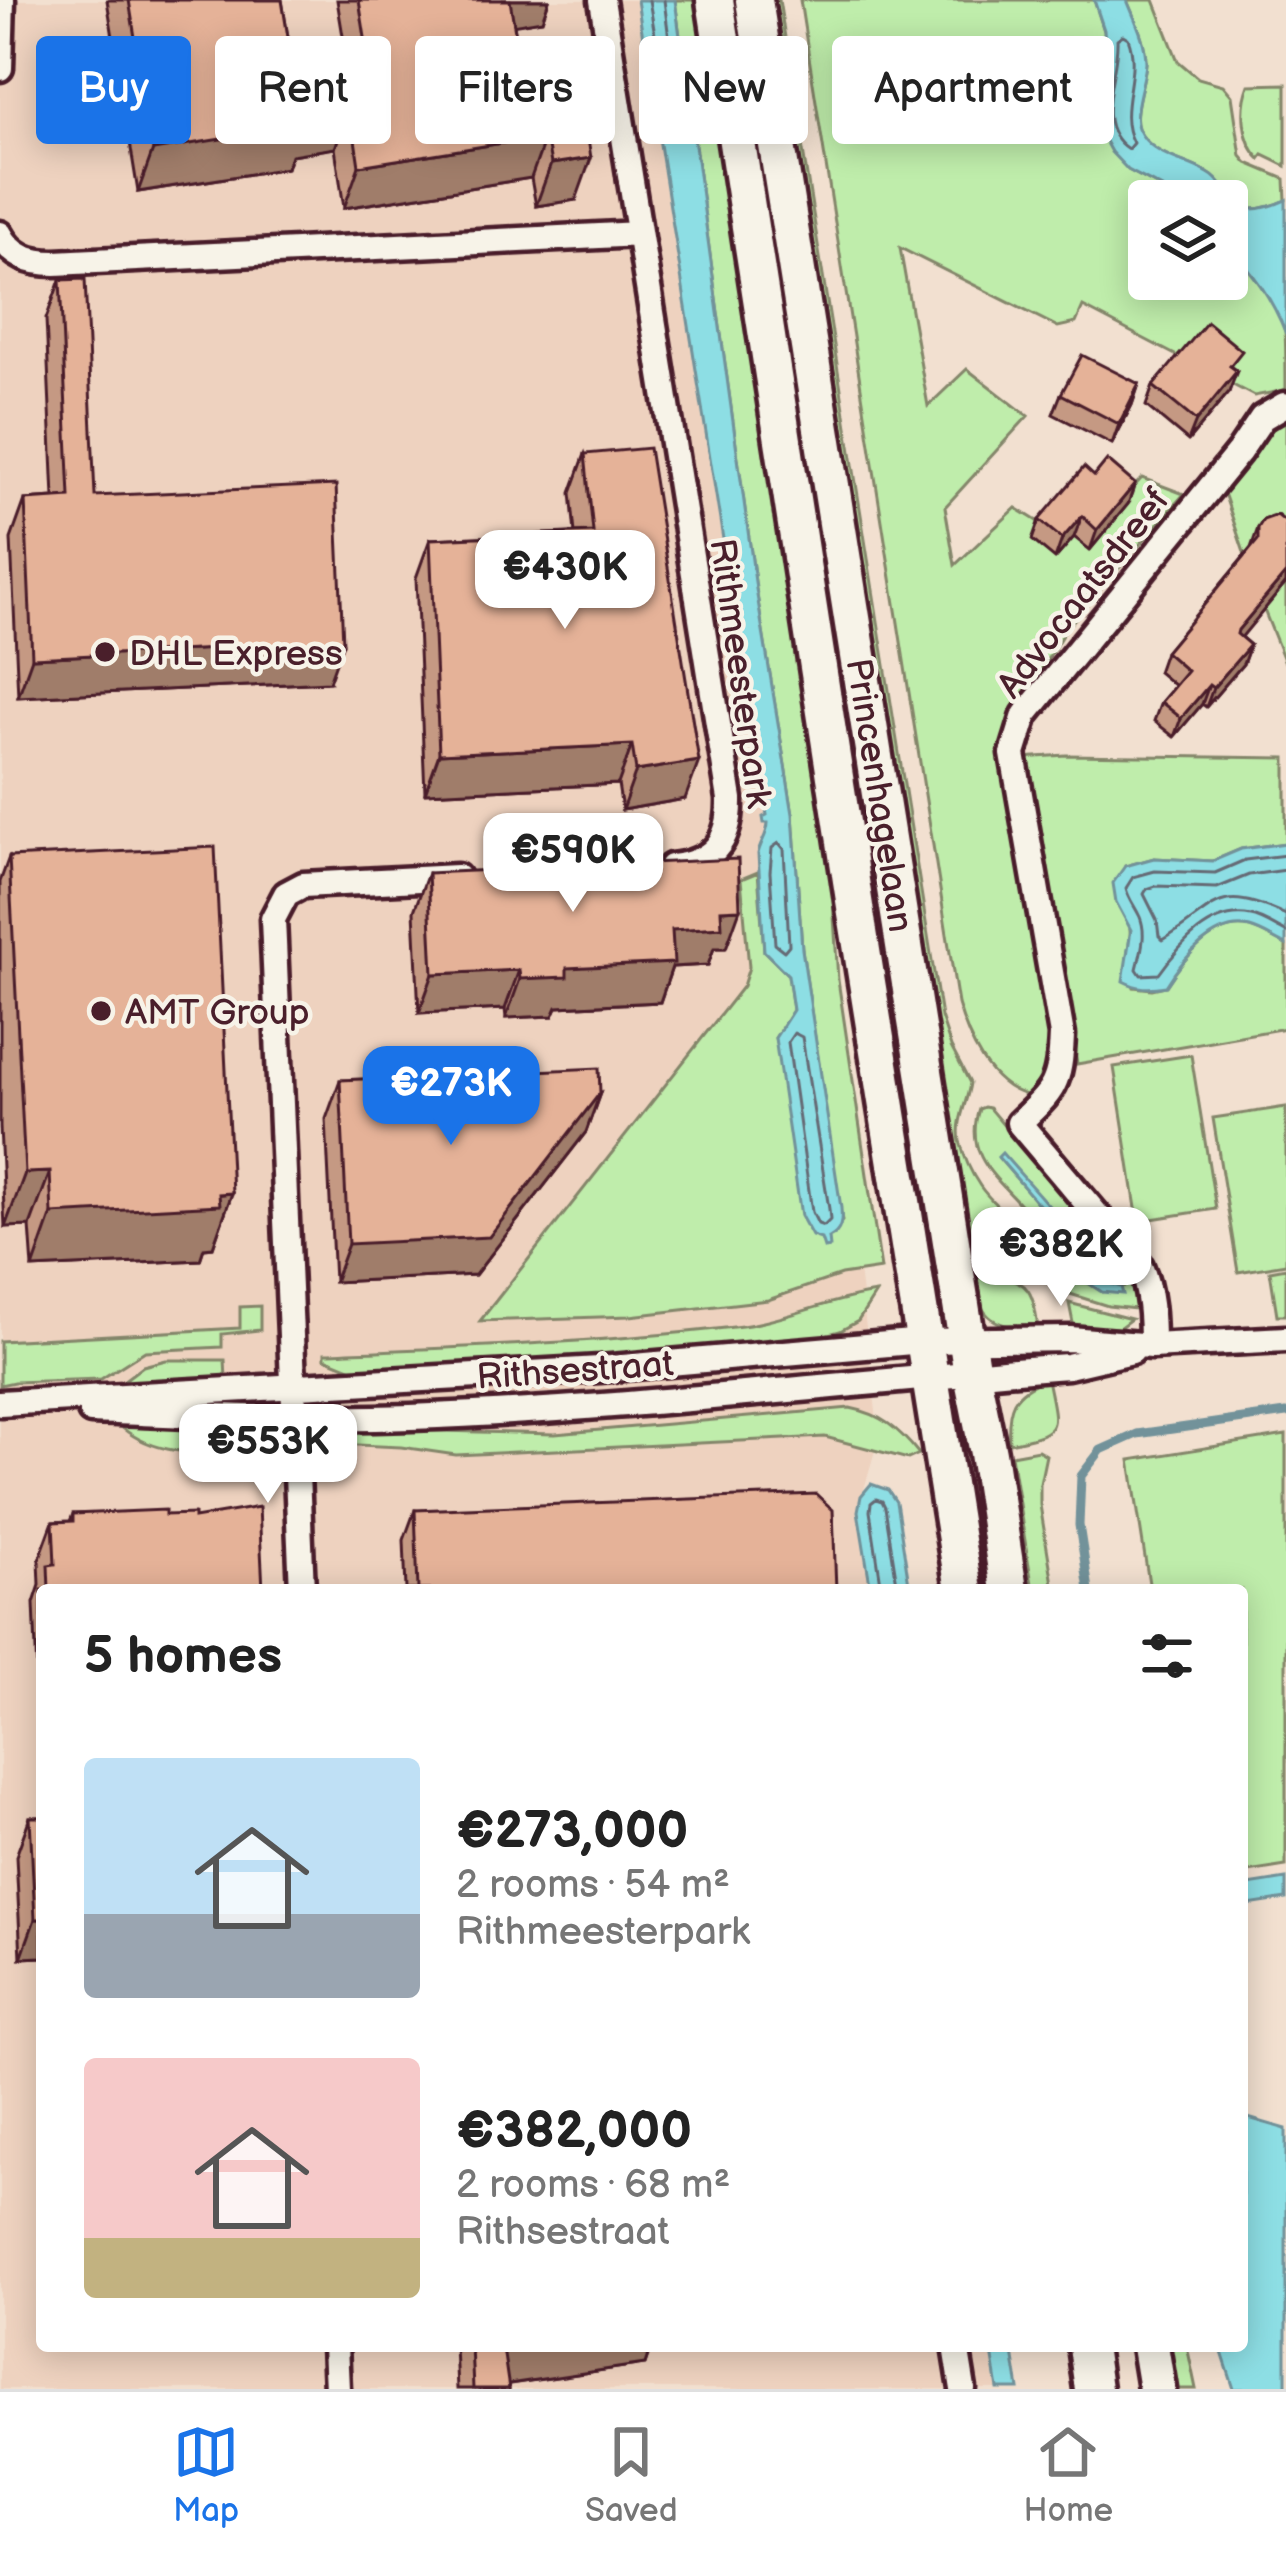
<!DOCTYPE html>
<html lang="en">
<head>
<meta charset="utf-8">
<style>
	:root { --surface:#fff; --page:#f6f6f6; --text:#222; --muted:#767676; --line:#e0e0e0; --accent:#1a73e8 }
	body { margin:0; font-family:"Balsamiq Sans",sans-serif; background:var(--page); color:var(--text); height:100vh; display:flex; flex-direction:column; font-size:45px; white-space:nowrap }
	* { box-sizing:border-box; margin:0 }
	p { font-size:39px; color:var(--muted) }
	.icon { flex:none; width:66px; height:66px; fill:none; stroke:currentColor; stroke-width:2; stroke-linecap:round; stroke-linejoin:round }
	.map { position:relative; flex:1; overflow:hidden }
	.side { position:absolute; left:36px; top:1584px; width:1212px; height:768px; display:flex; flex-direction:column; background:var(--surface); border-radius:12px; box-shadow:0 6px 30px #0003 }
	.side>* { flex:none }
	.top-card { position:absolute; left:36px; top:36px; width:1215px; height:108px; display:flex; gap:24px }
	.tools { position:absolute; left:1128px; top:180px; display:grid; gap:24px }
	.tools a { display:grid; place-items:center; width:120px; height:120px; border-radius:12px; background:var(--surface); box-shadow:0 6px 30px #0003; font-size:60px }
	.price { position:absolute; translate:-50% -102px; padding:0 27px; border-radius:24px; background:#fff; color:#222; font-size:39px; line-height:78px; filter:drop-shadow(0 3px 6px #0008) }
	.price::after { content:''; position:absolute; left:50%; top:72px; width:36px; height:27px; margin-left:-18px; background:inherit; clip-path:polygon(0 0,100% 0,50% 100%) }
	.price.on { background:var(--accent); color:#fff }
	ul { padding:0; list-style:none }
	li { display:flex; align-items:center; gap:36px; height:300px; padding:0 48px }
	li span { display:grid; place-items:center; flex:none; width:336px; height:240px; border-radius:12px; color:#555 }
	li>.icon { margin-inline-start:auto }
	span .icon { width:144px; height:144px; fill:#fffc; stroke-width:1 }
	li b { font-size:51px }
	h2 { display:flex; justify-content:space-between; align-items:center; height:144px; padding:0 48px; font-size:51px }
	.tag { padding:0 42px; border-radius:12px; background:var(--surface); box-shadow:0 6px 30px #0003; font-size:42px; line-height:108px }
	.tag.on { background:var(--accent); color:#fff }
	.dock { display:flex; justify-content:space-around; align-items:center; height:168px; border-top:3px solid var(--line); background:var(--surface); font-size:33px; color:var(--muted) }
	.dock a { display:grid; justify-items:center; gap:6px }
	.dock .on { color:var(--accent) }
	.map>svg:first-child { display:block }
</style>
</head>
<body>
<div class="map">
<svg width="1286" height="2389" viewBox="0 0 1286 2389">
	<rect width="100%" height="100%" fill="#f2e0d0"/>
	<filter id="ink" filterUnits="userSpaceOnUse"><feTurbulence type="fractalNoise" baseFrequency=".00833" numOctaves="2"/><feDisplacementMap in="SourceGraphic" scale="24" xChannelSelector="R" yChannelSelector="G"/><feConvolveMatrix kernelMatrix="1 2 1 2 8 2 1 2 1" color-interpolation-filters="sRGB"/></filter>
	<g filter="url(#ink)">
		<path fill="#eed2bf" d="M 0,0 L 689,0 L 818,930 L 879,1436 L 858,1511 L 871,1590 L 42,1590 L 42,2346 L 991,2346 L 998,2389 L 0,2389 Z"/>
		<path fill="#bfedab" stroke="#84866b" stroke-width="3" fill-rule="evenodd" d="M 675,0 L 704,0 L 828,821 L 838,980 L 881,1269 L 841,1275 L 768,1300 L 630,1316 L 480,1321 L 743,986 L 749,967 L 741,879 L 758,872 L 764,951 L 788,975 L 793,1010 L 775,1038 L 828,1237 L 842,1221 L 802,949 L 793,814 L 756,589 Z
			M 765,0 L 779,0 L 941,1017 L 951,1047 L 970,1083 C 967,1104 956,1120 960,1141 C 964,1157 971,1173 980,1186 C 997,1211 1028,1225 1025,1258 L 993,1251 L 965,1257 Z
			M 800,0 L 1094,0 L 1104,31 L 1106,55 L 1097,93 L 1128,170 L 1187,201 L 1149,201 L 1149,279 L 1227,279 L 1227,245 C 1251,268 1277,298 1285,332 C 1286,349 1286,372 1286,390 L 1254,396 L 1083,307 L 1076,323 L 1058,327 L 900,248 L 928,406 L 967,369 L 1028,416 L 945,507 L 955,565 L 1016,508 L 1048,528 L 1106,516 L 1142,478 L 1184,494 L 1065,630 L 1010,722 L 1004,751 L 1055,1048 C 1051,1070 1048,1085 1026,1095 C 988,1084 968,1039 958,1004 Z
			M 1127,0 L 1154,0 L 1178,61 L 1198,78 L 1223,85 L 1232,96 L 1241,156 L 1247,163 L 1285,179 L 1286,200 C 1275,205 1262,210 1250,209 C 1227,205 1225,183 1208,173 C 1186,159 1150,157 1138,128 C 1132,113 1145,80 1146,63 C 1146,41 1135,20 1127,0 Z
			M 1286,84 L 1286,166 L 1263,155 L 1260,159 C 1242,142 1240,108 1249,85 Z
			M 1286,416 L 1286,665 L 1260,600 L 1222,487 L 1251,451 Z
			M 1066,755 L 1286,758 L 1286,843 L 1241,849 L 1213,861 L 1154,858 L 1125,866 L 1116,902 C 1135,929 1131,927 1127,958 C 1126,967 1131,978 1134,987 L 1152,989 L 1166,986 C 1183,959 1215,919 1250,928 C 1262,931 1275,940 1286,945 L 1286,1028 L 1077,1064 L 1022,758 Z
			M 1191,1055 L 1216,1209 L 1138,1221 L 1114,1067 Z
			M 984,1107 L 989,1108 L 1122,1265 L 1131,1283 L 1136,1309 L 1108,1306 L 1067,1293 L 1063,1271 L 1045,1265 C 1042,1245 1038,1226 1025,1210 C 999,1179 963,1157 979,1109 ZM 998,1157 L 1056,1219 L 1063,1241 L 1076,1263 L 1099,1280 L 1121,1287 L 1102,1292 L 1074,1274 L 1059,1251 L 1047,1214 Z
			M 1286,1107 L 1286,1264 L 1238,1272 L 1213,1118 Z
			M 1286,1268 L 1286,1315 L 1277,1315 L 1270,1271 Z
			M 994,1274 C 1031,1280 1033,1294 1038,1328 C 994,1328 981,1320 971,1277 Z
			M 876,1293 L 858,1321 L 840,1331 L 810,1339 L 658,1357 L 359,1372 L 325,1358 L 325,1353 C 464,1347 604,1343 742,1326 C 788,1320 829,1299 876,1293 Z
			M 1069,1303 L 1131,1319 L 1119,1328 L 1074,1328 Z
			M 260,1306 L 260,1330 L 222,1334 L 222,1347 L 145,1351 L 101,1379 L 14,1382 L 0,1385 L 0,1341 L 240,1328 L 240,1307 Z
			M 166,1360 L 225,1360 L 226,1379 L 119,1384 L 143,1366 Z
			M 1047,1379 C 1057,1430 1063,1432 1009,1443 C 1007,1408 1011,1391 1047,1379 Z
			M 850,1408 C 881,1414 899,1429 919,1454 L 908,1459 L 825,1437 L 456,1455 L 401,1447 L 335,1444 L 349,1434 L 370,1429 L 555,1434 Z
			M 117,1423 L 228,1425 L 229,1454 C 189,1453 147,1453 117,1423 Z
			M 1286,1435 L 1286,1866 L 1242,1873 L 1242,1590 L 1150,1590 L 1130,1460 Z
			M 1038,1450 L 1046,1455 L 1040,1484 L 1040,1505 L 1054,1590 L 1033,1590 L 1011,1455 Z
			M 1166,2346 L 1187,2346 L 1196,2389 L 1173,2389 Z"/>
		<path fill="#8ddee4" stroke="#72929a" stroke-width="3" d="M 637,0 L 675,0 L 756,589 L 793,814 L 802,949 L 841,1208 C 842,1220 842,1232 829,1238 L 830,1247 L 824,1248 L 821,1239 L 812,1236 L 801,1216 L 775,1038 L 793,1010 L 788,975 L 764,951 L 758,854 C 760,843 768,834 768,823 L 764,823 L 763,817 L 767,815 Z
			M 1094,0 L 1127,0 C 1135,20 1146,41 1146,63 C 1145,80 1132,113 1138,128 C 1150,157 1186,159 1208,173 C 1226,182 1227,205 1250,209 C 1262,210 1275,205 1286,200 L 1286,334 C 1272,298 1253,272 1227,245 L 1227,201 L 1187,201 L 1128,170 L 1111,152 L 1101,134 L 1095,116 L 1106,55 L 1104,30 Z
			M 1286,843 L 1286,945 C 1275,940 1262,931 1250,928 C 1215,919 1183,959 1166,986 C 1150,989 1138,989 1123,981 L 1131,930 L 1116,902 L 1113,883 L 1125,866 L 1154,858 L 1213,861 L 1241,849 Z
			M 1002,1153 L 1049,1206 L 1063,1241 L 1077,1263 L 1099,1280 L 1121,1287 L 1123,1294 L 1102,1292 L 1074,1274 L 1059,1251 L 1047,1214 L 998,1157 Z
			M 871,1484 L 888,1490 L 896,1502 L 910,1590 L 871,1590 L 858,1511 L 861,1496 Z
			M 1286,1879 L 1286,1899 L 1242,1906 L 1242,1886 Z
			M 1242,2113 L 1248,2118 L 1286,2129 L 1286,2389 L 1234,2389 L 1220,2346 L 1242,2346 Z
			M 991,2346 L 1012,2346 L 1019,2389 L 998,2389 Z"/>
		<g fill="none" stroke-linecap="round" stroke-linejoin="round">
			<path stroke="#656b75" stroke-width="3" d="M 649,0 L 660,64 L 666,68 L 672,62 L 664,0
				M 1123,35 L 1128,38 C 1142,73 1115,109 1133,143 L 1128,149 C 1090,124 1119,75 1117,39 Z
				M 779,843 L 784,849 L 789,945 L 784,951 L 775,944 L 770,872 L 772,848 Z
				M 1286,855 L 1245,860 L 1215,873 L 1155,871 L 1133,877 L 1126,888 C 1129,900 1135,906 1140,917 C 1147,934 1141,952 1137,969 L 1141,975 L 1159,974 C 1179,946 1212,907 1251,916 C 1263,918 1275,927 1286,932
				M 1286,870 L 1249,875 L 1217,888 L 1156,886 L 1147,889 L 1144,894 L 1157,920 L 1159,936 L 1163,940 C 1218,907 1215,882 1286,915
				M 794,1033 L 802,1037 L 829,1209 L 830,1220 L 824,1226 L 818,1224 L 812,1212 L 788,1042 Z
				M 882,1590 L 870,1511 L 871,1503 L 876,1499 L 882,1501 L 885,1507 L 898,1590"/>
			<path stroke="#72929a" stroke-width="9" d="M 1089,1590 L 1079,1525 L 1081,1476 L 1101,1450 L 1137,1434 L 1286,1413"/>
			<defs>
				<path id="minor" d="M 602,0 L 730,799 C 731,841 713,863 671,867
					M 0,68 L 2,0
					M 0,234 C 12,257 31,263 55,263 L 639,234
					M 1152,1346 C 1152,1318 1151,1291 1140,1266 L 1019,1123 C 1054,1090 1060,1085 1062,1035 L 1013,754 L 1025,715 L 1239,452 L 1262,418 L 1284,405
					M 0,1403 L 600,1369 L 923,1341 L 1070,1339 L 1152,1346 L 1286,1339
					M 91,1411 C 198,1415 304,1421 411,1417 C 630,1409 849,1382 1068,1366 L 1132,1351
					M 302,1590 L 273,919 L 286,894 L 303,885 L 457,877
					M 335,2346 L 337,2389
					M 956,2346 L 963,2389"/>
				<path id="secondary" d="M 715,0 L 856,913 L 964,1590
					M 754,0 L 972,1374 L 988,1453 L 1009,1590
					M 1087,2346 L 1093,2389
					M 1150,2346 L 1157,2389"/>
			</defs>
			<use href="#minor" stroke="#4a1f2b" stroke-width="33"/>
			<use href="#secondary" stroke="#4a1f2b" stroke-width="45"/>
			<use href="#minor" stroke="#f7f3e8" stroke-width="24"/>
			<use href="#secondary" stroke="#f7f3e8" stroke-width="36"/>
		</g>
		<path fill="#c59983" stroke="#4a1f2b" stroke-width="3" d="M 107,0 L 282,0 L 292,62 L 346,54 L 337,0 L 549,0 L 542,20 L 514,24 L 520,63 L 576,200 L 536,206 L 531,178 L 344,208 L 335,148 L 291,155 L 287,168 L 138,192 Z
			M 60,280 L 95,496 L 329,682 L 18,697 L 11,539 L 25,500 L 54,498 L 46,319 Z
			M 1235,370 L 1229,392 L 1188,441 L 1146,406 L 1153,386 Z
			M 1139,384 L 1132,405 L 1112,444 L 1053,414 L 1061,394 Z
			M 585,454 L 685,799 L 622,810 L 618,784 L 425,793 L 416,578 L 430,539 L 575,533 L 571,493 Z
			M 1128,504 L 1090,550 L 1074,537 L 1055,559 L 1032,540 L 1039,520 Z
			M 1286,522 L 1286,583 L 1241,637 L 1250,645 L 1243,664 L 1206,707 L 1202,704 L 1174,737 L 1154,721 L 1161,702 L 1175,686 L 1158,672 L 1165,652 L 1251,548 L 1258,528 Z
			M 9,857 L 232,1193 L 213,1247 L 204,1248 L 200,1260 L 33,1268 L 30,1226 L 5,1227 L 0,1127 L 0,882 Z
			M 428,873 L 726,948 L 714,948 L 708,965 L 672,967 L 660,1002 L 557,1007 L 553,1016 L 506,1018 L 505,1009 L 419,1013 L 414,911 Z
			M 340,1080 L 600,1093 L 586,1132 L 475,1275 L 334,1282 L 326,1119 Z
			M 415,1510 L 836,1590 L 406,1590 L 404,1540 Z
			M 73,1514 L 165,1515 L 194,1518 L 263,1590 L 42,1590 L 42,1747 L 40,1747 L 34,1603 L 40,1585 L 39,1560 L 53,1522 L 70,1521 Z
			M 30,1817 L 42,1817 L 42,1957 L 21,1958 L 16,1856 Z
			M 455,2346 L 651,2346 L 645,2364 L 508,2384 L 509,2389 L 457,2389 Z"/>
		<path fill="#a07d6a" stroke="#4a1f2b" stroke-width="3" d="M 503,0 L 549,0 L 542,20 L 493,28 Z
			M 350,106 L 335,148 L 291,155 L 287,168 L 138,192 L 153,150 L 300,114 Z
			M 546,136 L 531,178 L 344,208 L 359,166 Z
			M 591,158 L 576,200 L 536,206 L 551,164 Z
			M 1237,371 L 1229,392 L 1188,441 L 1196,421 Z
			M 1139,384 L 1132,405 L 1112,444 L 1119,424 Z
			M 1135,484 L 1128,504 L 1090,550 L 1097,530 Z
			M 1082,516 L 1074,537 L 1055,559 L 1062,539 Z
			M 1286,573 L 1286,583 L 1231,650 L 1238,630 Z
			M 343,643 L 329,682 L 18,697 L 32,658 Z
			M 1250,645 L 1243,664 L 1206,707 L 1213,688 Z
			M 1209,685 L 1202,704 L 1174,737 L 1181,718 Z
			M 632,745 L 618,784 L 425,793 L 439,754 Z
			M 699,761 L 685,799 L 622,810 L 636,771 Z
			M 740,909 L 726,948 L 714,948 L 708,965 L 672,967 L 660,1002 L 557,1007 L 553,1016 L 506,1018 L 520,979 L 567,968 L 721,910 Z
			M 519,970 L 505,1009 L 419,1013 L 433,974 Z
			M 600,1093 L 586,1132 L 475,1275 L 334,1282 L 348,1244 Z
			M 50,1172 L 30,1226 L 5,1227 L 25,1173 Z
			M 232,1193 L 213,1247 L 204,1248 L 200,1260 L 33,1268 L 52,1214 Z
			M 35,1919 L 42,1919 L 42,1957 L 21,1958 Z
			M 516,2346 L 651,2346 L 645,2364 L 489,2387 L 503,2348 Z"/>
		<path fill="#e5b298" stroke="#4a1f2b" stroke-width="3" d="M 129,0 L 282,0 L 292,62 L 367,50 L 359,0 L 510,0 L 520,63 L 575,54 L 591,158 L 551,164 L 546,136 L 359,166 L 350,106 L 300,114 L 302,126 L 153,150 Z
			M 85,279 L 95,496 L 336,485 L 343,643 L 32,658 L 25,500 L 70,497 L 60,280 Z
			M 1207,322 L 1242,351 L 1230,366 L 1237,371 L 1196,421 L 1153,386 Z
			M 1082,355 L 1139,384 L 1119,424 L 1061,394 Z
			M 649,448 L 699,761 L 636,771 L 632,745 L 439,754 L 430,539 L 593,532 L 585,454 Z
			M 1107,460 L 1135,484 L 1097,530 L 1082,516 L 1062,539 L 1039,520 L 1084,467 L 1094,476 Z
			M 1277,515 L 1286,522 L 1286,573 L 1238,630 L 1237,634 L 1250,645 L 1213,688 L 1209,685 L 1181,718 L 1161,702 L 1187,671 L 1165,652 L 1258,540 L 1258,528 L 1263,520 Z
			M 215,847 L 232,1193 L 219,1194 L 220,1205 L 52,1214 L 50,1172 L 25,1173 L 9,857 Z
			M 738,859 L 740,909 L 721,910 L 722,927 L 672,930 L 674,963 L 567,968 L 567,977 L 520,979 L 519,970 L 433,974 L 428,873 Z
			M 599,1068 L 600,1093 L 489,1237 L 348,1244 L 340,1080 Z
			M 816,1494 L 833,1510 L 836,1590 L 418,1590 L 415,1510 Z
			M 259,1507 L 263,1590 L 49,1590 L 48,1565 L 55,1564 L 53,1522 L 73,1521 L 73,1514 L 165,1510 L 165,1515 L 194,1514 L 194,1518 Z
			M 30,1817 L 42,1817 L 42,1919 L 35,1919 Z
			M 471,2346 L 516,2346 L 503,2348 L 509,2389 L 473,2389 Z"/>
	</g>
	<g fill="#4a1f2b" stroke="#f7f3e8" stroke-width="4.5">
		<circle cx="105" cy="652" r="12"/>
		<circle cx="101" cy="1011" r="12"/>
	</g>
	<g text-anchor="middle" stroke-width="9" stroke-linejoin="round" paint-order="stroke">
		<g font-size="36" fill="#4a1f2b" stroke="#f7f3e8">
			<text transform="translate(1082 592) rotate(-52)" y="13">Advocaatsdreef</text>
			<text transform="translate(742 673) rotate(82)" y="13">Rithmeesterpark</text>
			<text transform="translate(881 795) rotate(81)" y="13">Princenhagelaan</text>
			<text transform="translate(575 1369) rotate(-4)" y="13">Rithsestraat</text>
		</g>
		<g font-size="36" fill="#4a1f2b" stroke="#f7f3e8" text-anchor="start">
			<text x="129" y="665">DHL Express</text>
			<text x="125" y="1024">AMT Group</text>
		</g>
	</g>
</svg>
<div class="tools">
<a><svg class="icon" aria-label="layers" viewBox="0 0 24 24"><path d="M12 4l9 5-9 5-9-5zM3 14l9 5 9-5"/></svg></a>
</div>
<b class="price" style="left:565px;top:632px">€430K</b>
<b class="price" style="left:573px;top:915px">€590K</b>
<b class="price on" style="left:451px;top:1148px">€273K</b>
<b class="price" style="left:1061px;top:1309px">€382K</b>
<b class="price" style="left:268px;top:1506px">€553K</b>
<div class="top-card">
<a class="tag on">Buy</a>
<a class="tag">Rent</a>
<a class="tag">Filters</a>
<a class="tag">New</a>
<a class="tag">Apartment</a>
</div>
<section class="side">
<h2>5 homes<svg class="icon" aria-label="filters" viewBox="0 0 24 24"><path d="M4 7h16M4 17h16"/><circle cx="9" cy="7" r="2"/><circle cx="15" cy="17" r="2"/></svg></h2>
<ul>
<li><span style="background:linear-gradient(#bfe0f5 65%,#9aa5b1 0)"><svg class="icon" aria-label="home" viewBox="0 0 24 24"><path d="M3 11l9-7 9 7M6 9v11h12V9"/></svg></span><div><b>€273,000</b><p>2 rooms · 54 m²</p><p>Rithmeesterpark</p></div></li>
<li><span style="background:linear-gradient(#f6c9c9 75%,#c2b280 0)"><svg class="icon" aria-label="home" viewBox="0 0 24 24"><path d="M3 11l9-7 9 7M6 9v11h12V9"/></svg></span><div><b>€382,000</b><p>2 rooms · 68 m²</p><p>Rithsestraat</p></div></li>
</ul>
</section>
</div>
<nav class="dock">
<a class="on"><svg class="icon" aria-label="map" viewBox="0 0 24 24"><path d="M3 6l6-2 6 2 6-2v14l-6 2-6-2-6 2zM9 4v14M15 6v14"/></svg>Map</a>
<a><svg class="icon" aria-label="saved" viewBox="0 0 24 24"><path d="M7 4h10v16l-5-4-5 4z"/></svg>Saved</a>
<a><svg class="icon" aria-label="home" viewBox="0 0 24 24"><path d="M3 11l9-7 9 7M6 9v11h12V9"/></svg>Home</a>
</nav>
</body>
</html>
